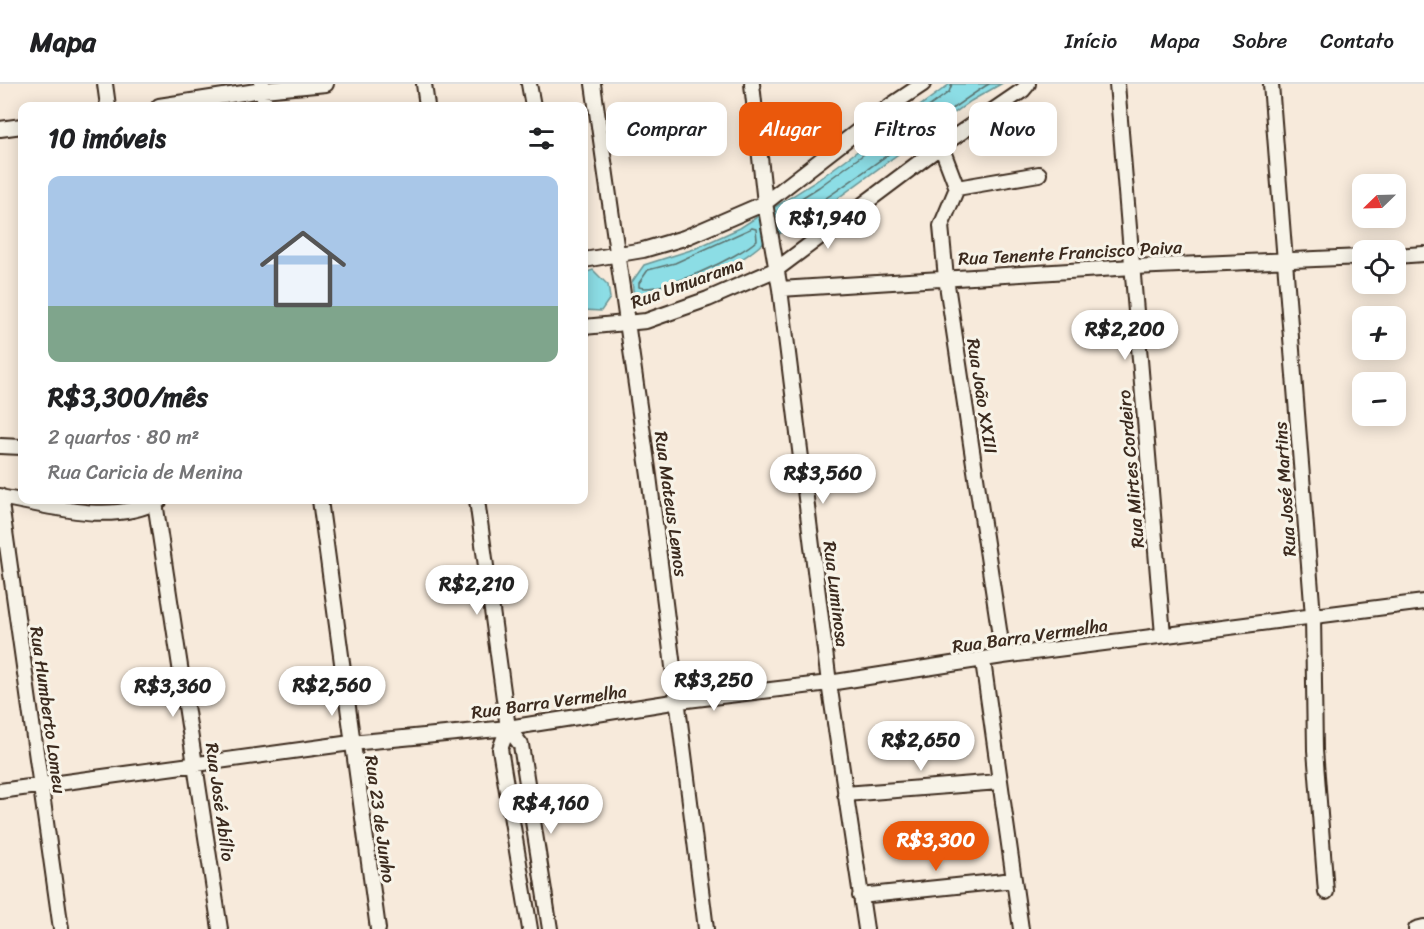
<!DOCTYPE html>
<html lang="pt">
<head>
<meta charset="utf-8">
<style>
	:root { --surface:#fff; --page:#f6f6f6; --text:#202124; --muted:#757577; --line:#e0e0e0; --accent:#ea580c }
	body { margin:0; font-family:Sriracha,sans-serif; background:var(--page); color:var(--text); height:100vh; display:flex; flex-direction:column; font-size:22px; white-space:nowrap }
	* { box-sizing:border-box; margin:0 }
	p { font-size:20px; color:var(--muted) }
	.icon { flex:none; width:33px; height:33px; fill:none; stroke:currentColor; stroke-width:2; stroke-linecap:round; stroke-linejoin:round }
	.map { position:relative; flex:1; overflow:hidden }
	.side { position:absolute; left:18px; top:18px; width:570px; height:402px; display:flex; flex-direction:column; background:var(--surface); border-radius:12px; box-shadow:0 3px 15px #0003 }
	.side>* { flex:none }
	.hud { position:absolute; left:606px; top:18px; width:570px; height:54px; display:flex; gap:12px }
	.needle { width:39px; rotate:247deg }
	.controls { position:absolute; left:1352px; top:90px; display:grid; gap:12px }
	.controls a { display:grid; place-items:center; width:54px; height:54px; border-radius:12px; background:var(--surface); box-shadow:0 3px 15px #0003; font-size:30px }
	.price { position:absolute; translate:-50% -51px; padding:0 14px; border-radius:21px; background:#fff; color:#222; font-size:20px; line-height:39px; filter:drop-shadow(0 2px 3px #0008) }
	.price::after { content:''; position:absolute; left:50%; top:36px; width:18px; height:14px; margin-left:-9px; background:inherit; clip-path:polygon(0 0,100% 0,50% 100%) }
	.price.active { background:var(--accent); color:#fff }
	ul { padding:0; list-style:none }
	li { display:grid; align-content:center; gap:12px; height:318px; padding:0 30px }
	li span { display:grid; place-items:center; height:186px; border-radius:12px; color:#555 }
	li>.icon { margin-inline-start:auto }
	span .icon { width:108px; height:108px; fill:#fffc; stroke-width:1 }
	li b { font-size:26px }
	h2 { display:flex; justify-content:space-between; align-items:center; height:72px; padding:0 30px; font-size:26px }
	.pill { padding:0 21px; border-radius:12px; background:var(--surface); box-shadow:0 3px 15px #0003; font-size:21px; line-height:54px }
	.pill.active { background:var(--accent); color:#fff }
	header { display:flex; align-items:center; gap:36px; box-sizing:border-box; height:84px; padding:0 30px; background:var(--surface); border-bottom:2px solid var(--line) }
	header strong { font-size:28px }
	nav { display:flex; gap:33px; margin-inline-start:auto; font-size:21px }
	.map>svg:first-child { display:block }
</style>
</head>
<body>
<header>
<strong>Mapa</strong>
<nav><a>Início</a><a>Mapa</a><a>Sobre</a><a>Contato</a></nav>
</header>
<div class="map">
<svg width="1424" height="845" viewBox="0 0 1424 845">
	<rect width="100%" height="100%" fill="#f7eadb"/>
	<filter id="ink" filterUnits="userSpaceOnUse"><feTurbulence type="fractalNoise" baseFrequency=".0167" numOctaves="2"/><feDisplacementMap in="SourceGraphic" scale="12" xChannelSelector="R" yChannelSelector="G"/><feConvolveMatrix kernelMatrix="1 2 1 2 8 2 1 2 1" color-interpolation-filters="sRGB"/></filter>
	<g filter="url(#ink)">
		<path fill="#8cdde5" stroke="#6c9595" stroke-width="1.5" d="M 950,0 L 1001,0 L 971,17 L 816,130 L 775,152 L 770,126 L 815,98 Z
			M 760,131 L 764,158 C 733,187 677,208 634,212 L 632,198 L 644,181 L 694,165 L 740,144 Z
			M 593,186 L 608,201 L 610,214 L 601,227 L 584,226 L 584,189 Z"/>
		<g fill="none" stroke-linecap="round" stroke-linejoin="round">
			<path stroke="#5b726e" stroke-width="1.5" d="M 952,0 L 949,8 L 819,103 L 778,129 L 779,141 C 794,143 958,17 989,0
				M 752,144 L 756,145 L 757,156 C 740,173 660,210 639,203 L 639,199 L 648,186 L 675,179 Z"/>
			<defs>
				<path id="minor" d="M 105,0 L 108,22
					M 262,0 L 265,22
					M 424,0 L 427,22
					M 529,0 L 533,22
					M 593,0 L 649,392 L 706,845
					M 752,0 L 765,119 L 780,205 L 829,599 L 866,845
					M 1117,0 L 1163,551
					M 1271,0 L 1313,532 L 1315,666 L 1326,808
					M 159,22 L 263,6 L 326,0
					M 0,45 L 22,42
					M 941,62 L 957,104 L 941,142 L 946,194 L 1003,572
					M 957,104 L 1039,90
					M 1395,172 L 1424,170
					M 584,176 L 643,166 L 684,154 L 765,119 L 890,22 L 923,0
					M 780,205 L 1133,183 L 1362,173
					M 584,243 L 646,237 L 708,215 L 777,185 L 941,62 L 1023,6 L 1028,0
					M 0,362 L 22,363
					M 0,412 L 61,845
					M 0,413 C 52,422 111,442 160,416
					M 320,416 L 378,845
					M 477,416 L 508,644 L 500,665 L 530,845
					M 155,418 L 220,845
					M 983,577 L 1021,845
					M 508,644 L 521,661 L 550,845
					M 0,707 L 351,659 L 508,644 L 679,617 L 829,599 L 1003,572 L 1424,518
					M 845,710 L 999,698
					M 860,812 L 1014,796
					M 1416,845 L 1424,843"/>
			</defs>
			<use href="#minor" stroke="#3b2a1e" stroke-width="18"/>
			<use href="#minor" stroke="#f7f3e8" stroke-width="14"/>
		</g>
	</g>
	<g text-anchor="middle" stroke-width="6" stroke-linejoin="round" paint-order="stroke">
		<g font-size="18" fill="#3b2a1e" stroke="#f7f3e8">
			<text transform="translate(1070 169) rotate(-3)" y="6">Rua Tenente Francisco Paiva</text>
			<text transform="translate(687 199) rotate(-20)" y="6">Rua Umuarama</text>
			<text transform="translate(982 312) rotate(81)" y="6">Rua João XXIII</text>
			<text transform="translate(1131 385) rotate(-95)" y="6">Rua Mirtes Cordeiro</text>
			<text transform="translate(1285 405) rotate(-94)" y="6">Rua José Martins</text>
			<text transform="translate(671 420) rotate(82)" y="6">Rua Mateus Lemos</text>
			<text transform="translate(836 510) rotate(83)" y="6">Rua Luminosa</text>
			<text transform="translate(1030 552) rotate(-8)" y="6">Rua Barra Vermelha</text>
			<text transform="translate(549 618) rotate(-8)" y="6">Rua Barra Vermelha</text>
			<text transform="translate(48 626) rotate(82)" y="6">Rua Humberto Lomeu</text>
			<text transform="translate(220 718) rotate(82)" y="6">Rua José Abílio</text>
			<text transform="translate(380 735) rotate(82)" y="6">Rua 23 de Junho</text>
		</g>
	</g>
</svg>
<div class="controls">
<a><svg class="needle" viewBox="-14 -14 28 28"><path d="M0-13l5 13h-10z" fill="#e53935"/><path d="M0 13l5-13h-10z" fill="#757577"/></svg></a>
<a><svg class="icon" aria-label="locate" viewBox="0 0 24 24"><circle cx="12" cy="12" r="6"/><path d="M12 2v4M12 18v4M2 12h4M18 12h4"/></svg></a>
<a>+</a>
<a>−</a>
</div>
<b class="price" style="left:828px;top:166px">R$1,940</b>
<b class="price" style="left:1125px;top:277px">R$2,200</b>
<b class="price" style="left:823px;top:421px">R$3,560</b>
<b class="price" style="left:477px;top:532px">R$2,210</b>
<b class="price" style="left:714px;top:628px">R$3,250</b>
<b class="price" style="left:332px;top:633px">R$2,560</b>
<b class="price" style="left:173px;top:634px">R$3,360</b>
<b class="price" style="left:921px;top:688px">R$2,650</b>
<b class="price" style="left:551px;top:751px">R$4,160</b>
<b class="price active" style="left:936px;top:788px">R$3,300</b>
<div class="hud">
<a class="pill">Comprar</a>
<a class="pill active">Alugar</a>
<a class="pill">Filtros</a>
<a class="pill">Novo</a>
</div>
<section class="side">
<h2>10 imóveis<svg class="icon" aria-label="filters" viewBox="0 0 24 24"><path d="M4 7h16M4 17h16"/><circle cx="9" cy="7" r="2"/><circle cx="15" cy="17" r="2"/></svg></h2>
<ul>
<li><span style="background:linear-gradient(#a9c7e8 70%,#7fa58c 0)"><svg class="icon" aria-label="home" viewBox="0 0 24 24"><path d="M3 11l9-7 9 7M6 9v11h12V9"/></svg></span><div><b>R$3,300/mês</b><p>2 quartos · 80 m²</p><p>Rua Caricia de Menina</p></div></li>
</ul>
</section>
</div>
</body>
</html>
